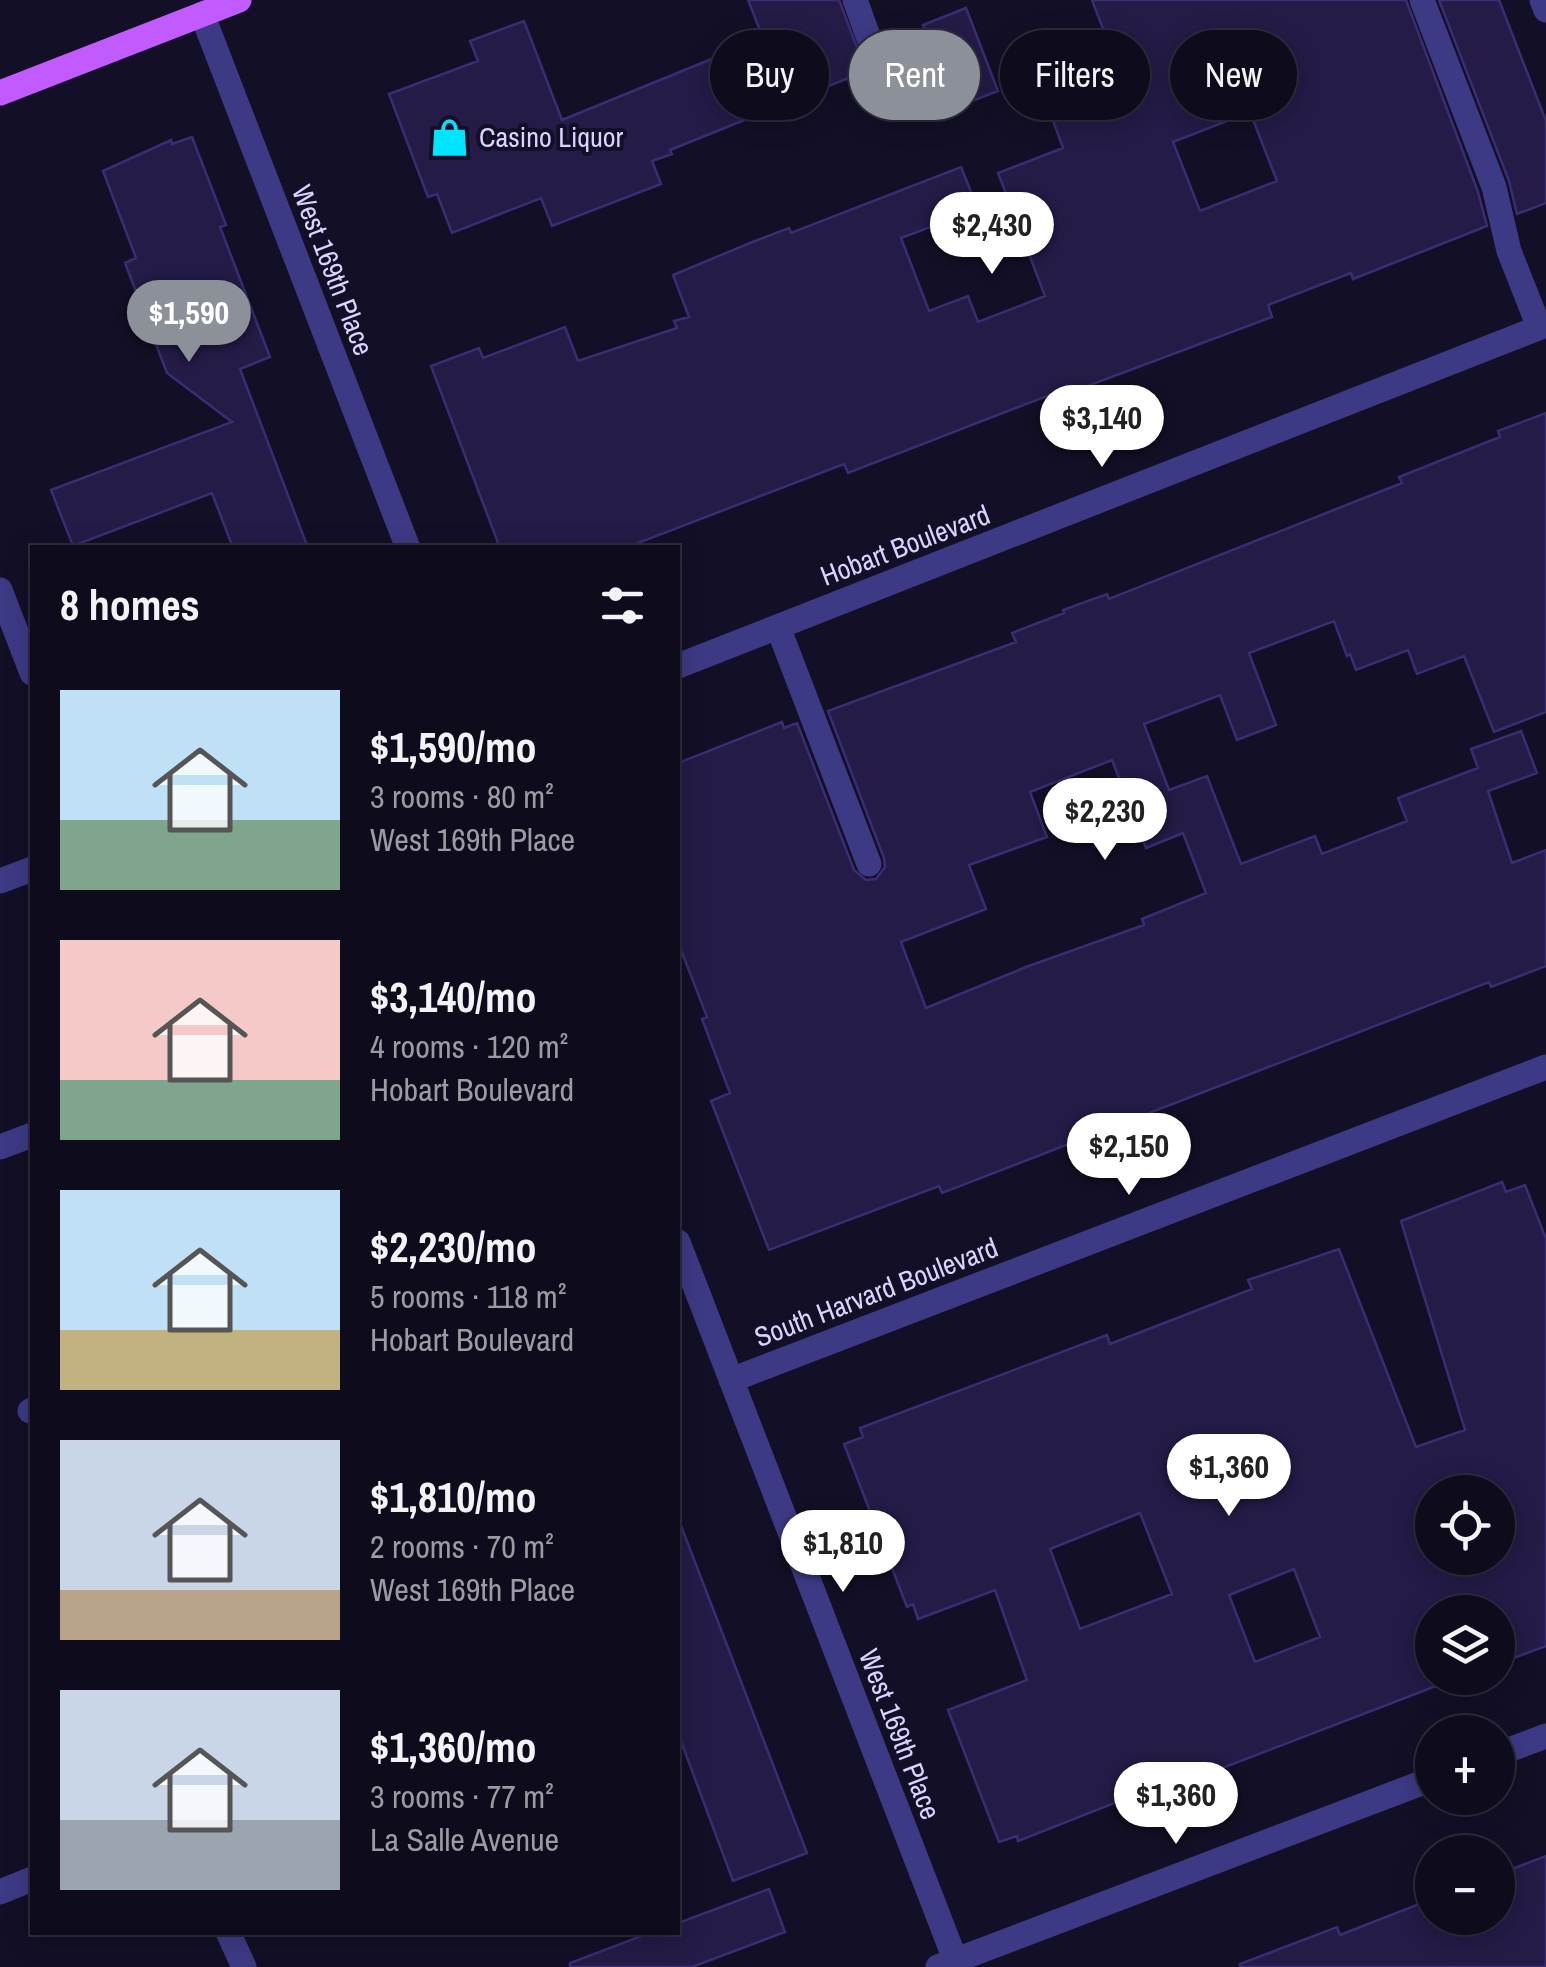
<!DOCTYPE html>
<html lang="en">
<head>
<meta charset="utf-8">
<style>
	:root { --surface:#0e0b1c; --page:#1c1929; --text:#f1f3f6; --muted:#9b9ba3; --line:#2e2b3b; --accent:#8c9099 }
	body { margin:0; font-family:"Archivo Narrow",sans-serif; background:var(--page); color:var(--text); height:100vh; display:flex; flex-direction:column; font-size:38px; white-space:nowrap }
	* { box-sizing:border-box; margin:0 }
	p { font-size:32px; color:var(--muted) }
	.icon { flex:none; width:55px; height:55px; fill:none; stroke:currentColor; stroke-width:2; stroke-linecap:round; stroke-linejoin:round }
	.map { position:relative; flex:1; overflow:hidden }
	.panel { position:absolute; left:30px; top:545px; width:650px; height:1390px; display:flex; flex-direction:column; background:var(--surface); border-radius:0px; box-shadow:0 5px 25px #0003,0 0 0 2px var(--line) }
	.panel>* { flex:none }
	.top-card { position:absolute; left:710px; top:30px; width:685px; height:90px; display:flex; gap:20px }
	.fabs { position:absolute; left:1415px; top:1475px; display:grid; gap:20px }
	.fabs a { display:grid; place-items:center; width:100px; height:100px; border-radius:50%; background:var(--surface); box-shadow:0 5px 25px #0003,0 0 0 2px var(--line); font-size:50px }
	.price { position:absolute; translate:-50% -85px; padding:0 22px; border-radius:35px; background:#fff; color:#222; font-size:32px; line-height:65px; filter:drop-shadow(0 2px 5px #0008) }
	.price::after { content:''; position:absolute; left:50%; top:60px; width:30px; height:22px; margin-left:-15px; background:inherit; clip-path:polygon(0 0,100% 0,50% 100%) }
	.price.active { background:var(--accent); color:#fff }
	ul { padding:0; list-style:none }
	li { display:flex; align-items:center; gap:30px; height:250px; padding:0 30px }
	li span { display:grid; place-items:center; flex:none; width:280px; height:200px; border-radius:0px; color:#555 }
	li>.icon { margin-inline-start:auto }
	span .icon { width:120px; height:120px; fill:#fffc; stroke-width:1 }
	li b { font-size:42px }
	h2 { display:flex; justify-content:space-between; align-items:center; height:120px; padding:0 30px; font-size:42px }
	.chip { padding:0 35px; border-radius:45px; background:var(--surface); box-shadow:0 5px 25px #0003,0 0 0 2px var(--line); font-size:35px; line-height:90px }
	.chip.active { background:var(--accent); color:#fff }
	.map>svg:first-child { display:block }
</style>
</head>
<body>
<div class="map">
<svg width="1546" height="1967" viewBox="0 0 1546 1967">
	<rect width="100%" height="100%" fill="#130f26"/>
	<path fill="#241b47" stroke="#3b2d73" stroke-width="2.5" fill-rule="evenodd" d="M 748,0 L 839,0 L 866,71 L 670,150 L 672,154 L 652,161 L 661,184 L 552,226 L 541,198 L 452,233 L 437,194 L 428,197 L 389,94 L 478,61 L 470,41 L 524,21 L 562,120 L 763,38 Z
		M 1092,0 L 1406,0 L 1478,192 L 1487,226 L 1353,279 L 1351,273 L 1268,305 L 1272,317 L 1066,394 L 1065,389 L 848,473 L 844,464 L 625,548 L 500,548 L 431,366 L 479,348 L 483,358 L 565,327 L 578,361 L 677,328 L 674,321 L 689,317 L 673,275 L 750,243 L 789,228 L 791,233 L 961,167 L 978,209 L 901,238 L 929,311 L 968,296 L 978,322 L 1045,296 L 998,173 L 1063,148 L 1052,118 L 1126,89 ZM 1250,112 L 1277,181 L 1200,211 L 1173,142 Z
		M 1439,0 L 1499,0 L 1546,121 L 1546,203 L 1517,214 L 1509,181 Z
		M 966,8 L 998,91 L 954,108 L 923,25 Z
		M 192,137 L 226,225 L 220,227 L 270,357 L 240,369 L 308,548 L 233,548 L 212,493 L 73,546 L 51,490 L 232,422 L 167,373 L 125,263 L 136,258 L 103,171 L 171,140 L 172,144 Z
		M 1546,413 L 1546,712 L 1494,732 L 1464,656 L 1417,674 L 1408,650 L 1356,670 L 1350,654 L 1347,656 L 1334,621 L 1249,653 L 1276,725 L 1237,740 L 1220,695 L 1144,724 L 1169,790 L 1207,776 L 1241,864 L 1315,836 L 1322,854 L 1407,821 L 1398,798 L 1478,768 L 1471,749 L 1521,731 L 1537,773 L 1488,791 L 1512,863 L 1546,850 L 1546,966 L 1491,987 L 1489,982 L 942,1193 L 939,1186 L 769,1250 L 711,1101 L 730,1093 L 702,1019 L 707,1017 L 678,942 L 678,763 L 782,722 L 784,728 L 797,723 L 854,870 L 866,880 L 876,879 L 885,867 L 884,858 L 828,711 L 1016,642 L 1012,633 L 1064,613 L 1063,610 L 1107,594 L 1109,599 L 1402,483 L 1399,477 L 1500,437 L 1498,431 ZM 1112,760 L 1146,848 L 1183,833 L 1206,893 L 1142,919 L 1144,925 L 1026,967 L 926,1008 L 901,942 L 986,909 L 969,865 L 1047,837 L 1030,792 Z
		M 1502,1182 L 1506,1192 L 1525,1185 L 1546,1239 L 1546,1646 L 1498,1664 L 1498,1612 L 1432,1612 L 1432,1678 L 1457,1678 L 1173,1787 L 1170,1781 L 1018,1841 L 1017,1836 L 999,1842 L 948,1710 L 1027,1680 L 995,1590 L 918,1619 L 913,1604 L 907,1607 L 844,1444 L 863,1437 L 860,1428 L 1107,1335 L 1110,1344 L 1252,1289 L 1248,1280 L 1339,1249 L 1416,1447 L 1465,1430 L 1401,1221 ZM 1432,1492 L 1498,1492 L 1498,1558 L 1432,1558 ZM 1140,1513 L 1172,1594 L 1080,1629 L 1050,1549 ZM 1294,1569 L 1320,1637 L 1255,1662 L 1229,1595 Z
		M 680,1523 L 807,1853 L 733,1881 L 678,1733 Z
		M 1546,1856 L 1546,1967 L 1240,1967 L 1240,1964 L 1337,1927 L 1340,1935 L 1422,1903 L 1420,1900 L 1432,1895 L 1432,1918 L 1498,1918 L 1498,1870 L 1499,1874 Z
		M 769,1889 L 785,1932 L 692,1967 L 570,1967 L 570,1963 L 652,1932 L 678,1932 L 678,1923 Z"/>
	<g fill="none" stroke-linecap="round" stroke-linejoin="round">
		<path stroke="#3d3a85" stroke-width="25" d="M 855,0 L 871,44
			M 1422,0 L 1494,187 L 1509,251 L 1539,327
			M 1542,0 L 1546,10
			M 778,627 L 869,864"/>
		<path stroke="#3d3a85" stroke-width="25" d="M 202,14 L 408,548
			M 0,590 L 32,673
			M 678,666 L 1546,325
			M 0,881 L 32,869
			M 0,1147 L 32,1135
			M 678,1242 L 958,1967
			M 731,1380 L 1546,1067
			M 30,1411 L 32,1410
			M 1498,1754 L 1546,1736
			M 0,1892 L 32,1879
			M 228,1932 L 244,1967
			M 938,1967 L 1432,1779"/>
		<path stroke="#c25bff" stroke-width="25" d="M 0,93 L 239,0"/>
	</g>
	<defs>
		<symbol id="shop-bare" viewBox="-9 -9 18 18"><path d="M-5-2.5h2.3a2.7 3.5 0 0 1 5.4 0H5L5.5 6h-11ZM-1.5-2.5h3a1.5 2.3 0 0 0-3 0Z" fill="#00e5ff" stroke="#130f26" stroke-width="2.5" paint-order="stroke"/></symbol>
	</defs>
	<g fill-rule="evenodd">
		<use href="#shop-bare" x="422" y="110" width="55" height="55"/>
	</g>
	<g text-anchor="middle" stroke-width="8" stroke-linejoin="round" paint-order="stroke">
		<g font-size="28" fill="#d9d4ff" stroke="#130f26" text-anchor="start">
			<text x="479" y="147">Casino Liquor</text>
		</g>
		<g font-size="28" fill="#d9d4ff" stroke="#130f26">
			<text transform="translate(333 270) rotate(69)" y="10">West 169th Place</text>
			<text transform="translate(905 545) rotate(-21)" y="10">Hobart Boulevard</text>
			<text transform="translate(876 1292) rotate(-21)" y="10">South Harvard Boulevard</text>
			<text transform="translate(900 1734) rotate(69)" y="10">West 169th Place</text>
		</g>
	</g>
</svg>
<div class="fabs">
<a><svg class="icon" aria-label="locate" viewBox="0 0 24 24"><circle cx="12" cy="12" r="6"/><path d="M12 2v4M12 18v4M2 12h4M18 12h4"/></svg></a>
<a><svg class="icon" aria-label="layers" viewBox="0 0 24 24"><path d="M12 4l9 5-9 5-9-5zM3 14l9 5 9-5"/></svg></a>
<a>+</a>
<a>−</a>
</div>
<b class="price" style="left:992px;top:277px">$2,430</b>
<b class="price active" style="left:189px;top:365px">$1,590</b>
<b class="price" style="left:1102px;top:470px">$3,140</b>
<b class="price" style="left:1105px;top:863px">$2,230</b>
<b class="price" style="left:1129px;top:1198px">$2,150</b>
<b class="price" style="left:1229px;top:1519px">$1,360</b>
<b class="price" style="left:843px;top:1595px">$1,810</b>
<b class="price" style="left:1176px;top:1847px">$1,360</b>
<div class="top-card">
<a class="chip">Buy</a>
<a class="chip active">Rent</a>
<a class="chip">Filters</a>
<a class="chip">New</a>
</div>
<section class="panel">
<h2>8 homes<svg class="icon" aria-label="filters" viewBox="0 0 24 24"><path d="M4 7h16M4 17h16"/><circle cx="9" cy="7" r="2"/><circle cx="15" cy="17" r="2"/></svg></h2>
<ul>
<li><span style="background:linear-gradient(#bfe0f5 65%,#7fa58c 0)"><svg class="icon" aria-label="home" viewBox="0 0 24 24"><path d="M3 11l9-7 9 7M6 9v11h12V9"/></svg></span><div><b>$1,590/mo</b><p>3 rooms · 80 m²</p><p>West 169th Place</p></div></li>
<li><span style="background:linear-gradient(#f6c9c9 70%,#7fa58c 0)"><svg class="icon" aria-label="home" viewBox="0 0 24 24"><path d="M3 11l9-7 9 7M6 9v11h12V9"/></svg></span><div><b>$3,140/mo</b><p>4 rooms · 120 m²</p><p>Hobart Boulevard</p></div></li>
<li><span style="background:linear-gradient(#bfe0f5 70%,#c2b280 0)"><svg class="icon" aria-label="home" viewBox="0 0 24 24"><path d="M3 11l9-7 9 7M6 9v11h12V9"/></svg></span><div><b>$2,230/mo</b><p>5 rooms · 118 m²</p><p>Hobart Boulevard</p></div></li>
<li><span style="background:linear-gradient(#c9d6e8 75%,#b9a48a 0)"><svg class="icon" aria-label="home" viewBox="0 0 24 24"><path d="M3 11l9-7 9 7M6 9v11h12V9"/></svg></span><div><b>$1,810/mo</b><p>2 rooms · 70 m²</p><p>West 169th Place</p></div></li>
<li><span style="background:linear-gradient(#c9d6e8 65%,#9aa5b1 0)"><svg class="icon" aria-label="home" viewBox="0 0 24 24"><path d="M3 11l9-7 9 7M6 9v11h12V9"/></svg></span><div><b>$1,360/mo</b><p>3 rooms · 77 m²</p><p>La Salle Avenue</p></div></li>
</ul>
</section>
</div>
</body>
</html>
